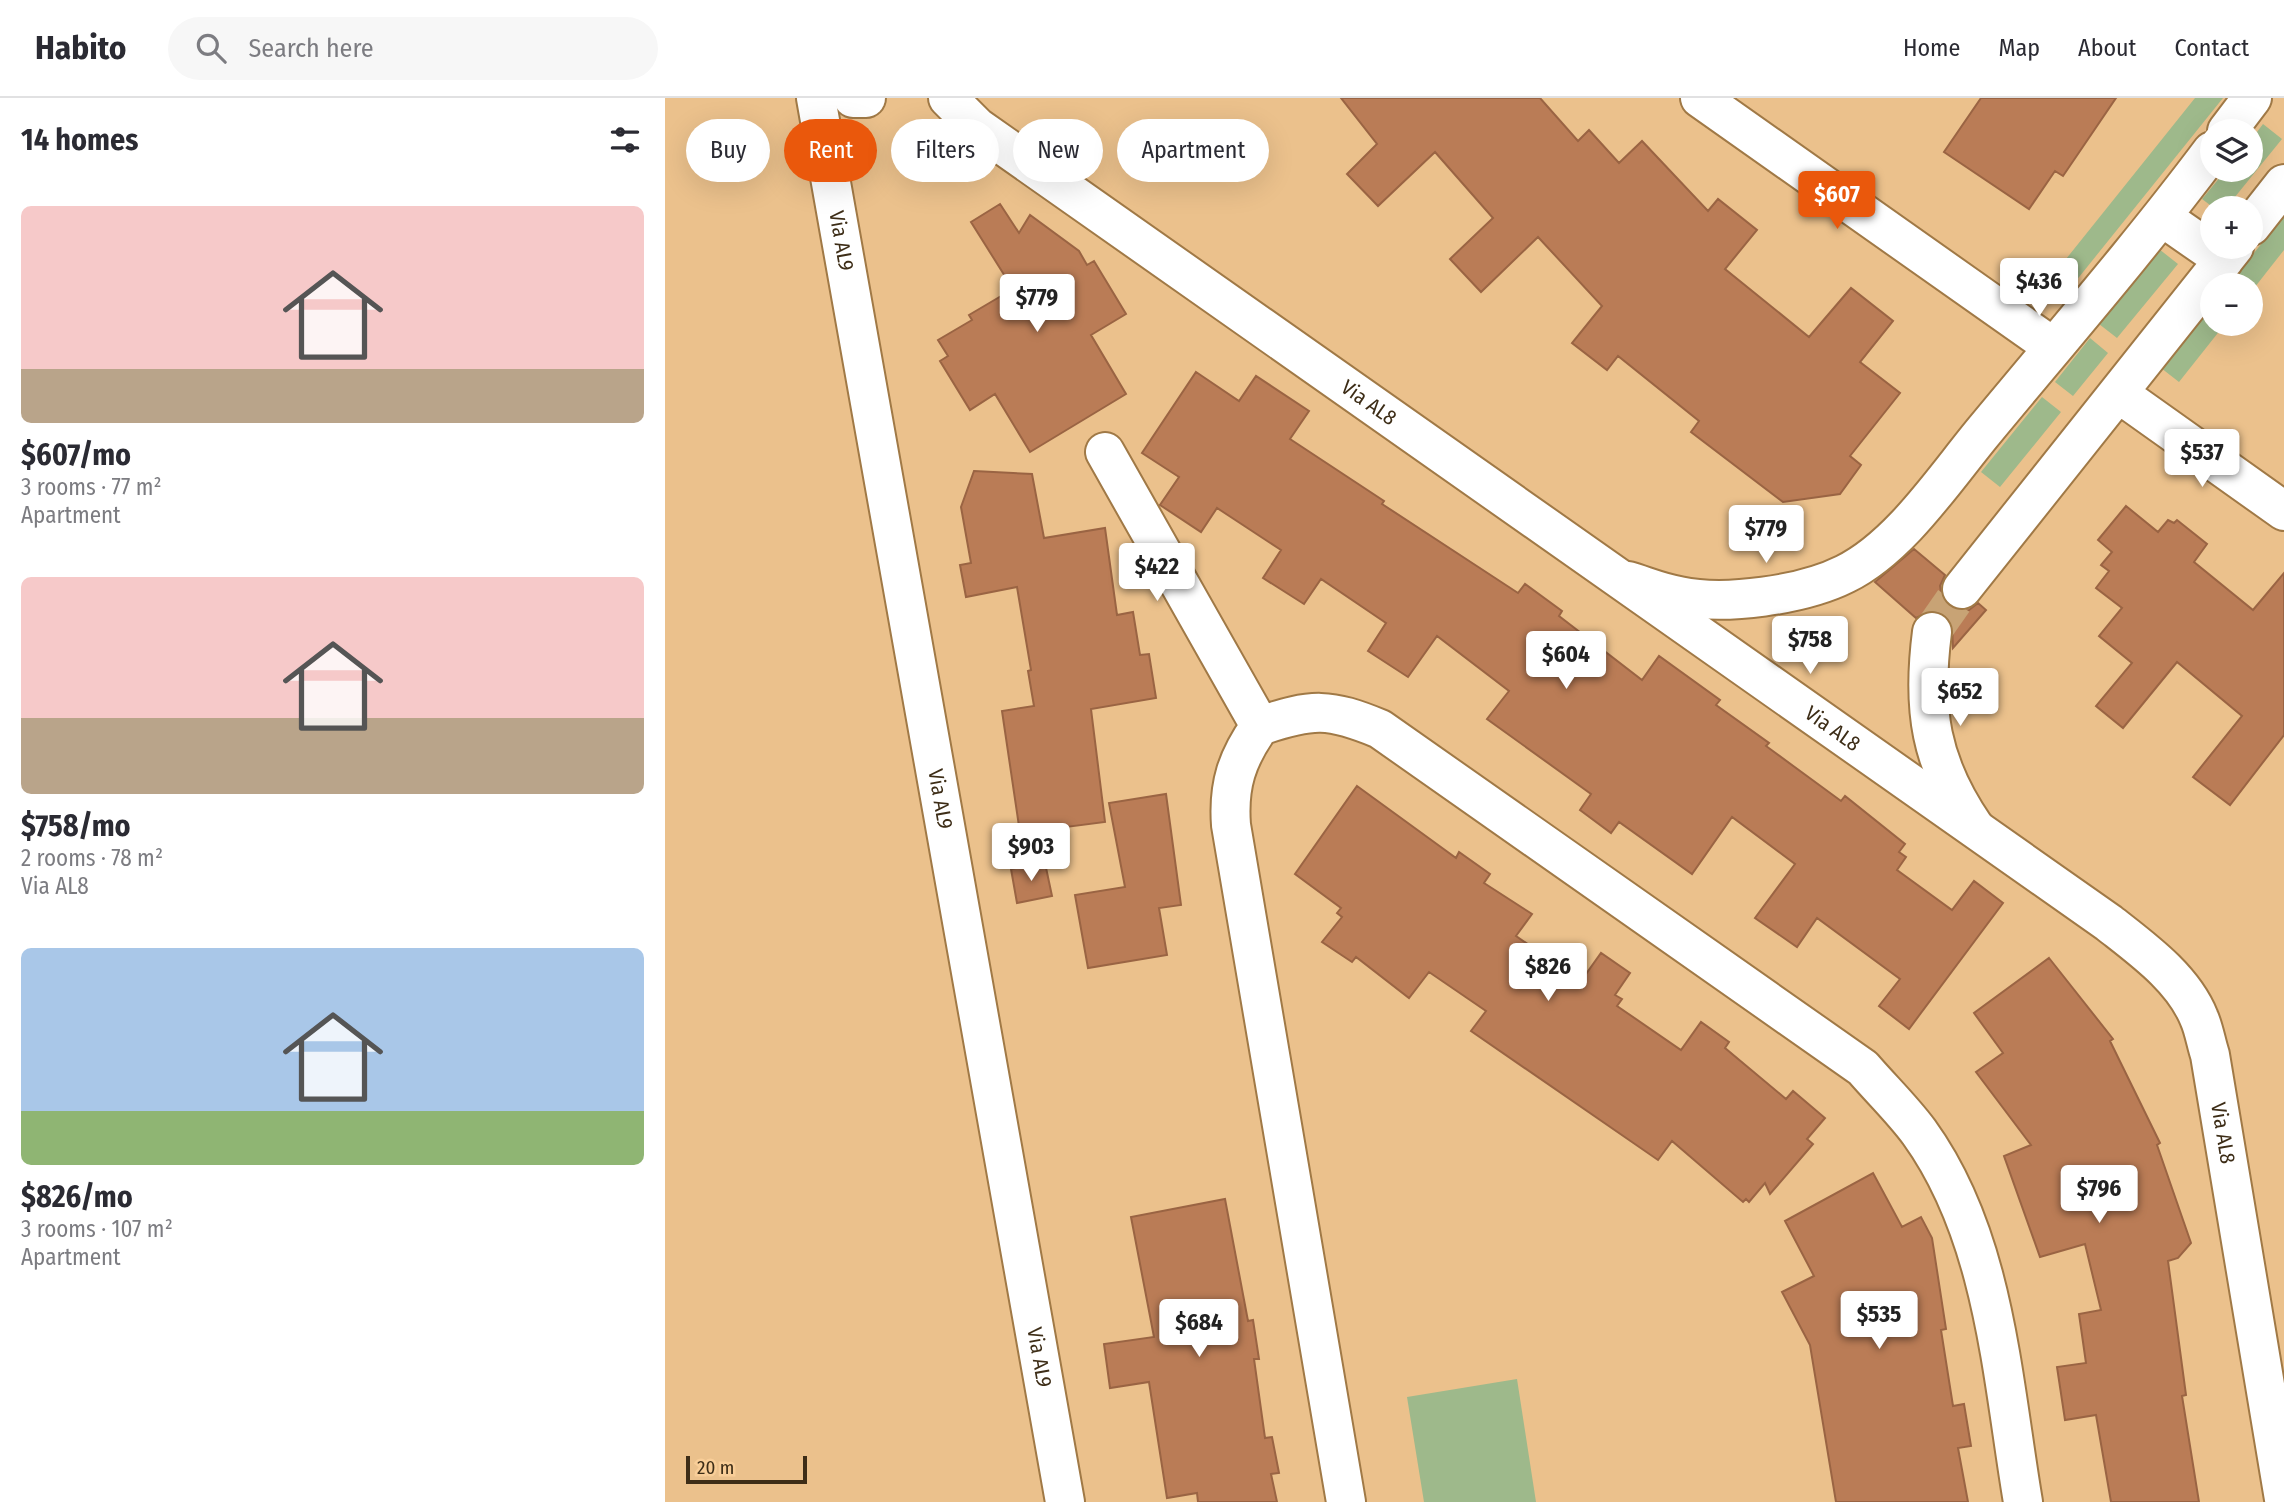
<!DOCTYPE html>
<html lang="en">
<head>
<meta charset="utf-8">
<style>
	:root { --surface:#fff; --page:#f7f7f7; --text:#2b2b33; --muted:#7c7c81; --line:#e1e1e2; --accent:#ea580c }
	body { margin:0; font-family:"Fira Sans Condensed",sans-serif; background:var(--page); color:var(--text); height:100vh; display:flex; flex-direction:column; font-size:26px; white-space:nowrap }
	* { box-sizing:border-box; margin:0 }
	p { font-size:23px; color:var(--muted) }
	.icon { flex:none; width:38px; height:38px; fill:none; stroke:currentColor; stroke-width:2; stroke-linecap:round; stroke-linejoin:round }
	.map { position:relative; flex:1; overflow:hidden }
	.details { display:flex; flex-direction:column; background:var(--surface); width:665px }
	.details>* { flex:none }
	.hud { position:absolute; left:21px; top:21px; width:665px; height:63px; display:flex; gap:14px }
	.buttons { position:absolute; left:1535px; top:21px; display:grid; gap:14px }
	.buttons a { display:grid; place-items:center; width:63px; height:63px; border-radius:50%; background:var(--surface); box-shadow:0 7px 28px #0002; font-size:35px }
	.scale { position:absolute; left:21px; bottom:18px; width:121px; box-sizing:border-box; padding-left:7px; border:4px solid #3d2d17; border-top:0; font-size:19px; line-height:24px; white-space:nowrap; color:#3d2d17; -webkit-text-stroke:5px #f9ce98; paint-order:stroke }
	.price { position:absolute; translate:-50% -60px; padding:0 16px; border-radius:7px; background:#fff; color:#222; font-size:23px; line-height:46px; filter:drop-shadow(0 2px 4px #0008) }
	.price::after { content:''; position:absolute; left:50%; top:42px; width:21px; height:16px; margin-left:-10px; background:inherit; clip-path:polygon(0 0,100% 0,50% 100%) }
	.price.active { background:var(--accent); color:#fff }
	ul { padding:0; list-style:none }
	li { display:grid; align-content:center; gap:14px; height:371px; padding:0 21px }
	li span { display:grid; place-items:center; height:217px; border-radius:10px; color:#555 }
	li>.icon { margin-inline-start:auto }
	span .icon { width:126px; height:126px; fill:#fffc; stroke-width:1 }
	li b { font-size:30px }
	h2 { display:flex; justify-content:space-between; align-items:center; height:84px; padding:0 21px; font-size:30px }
	.tag { padding:0 24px; border-radius:32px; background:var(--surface); box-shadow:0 7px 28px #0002; font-size:24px; line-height:63px }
	.tag.active { background:var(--accent); color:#fff }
	header { display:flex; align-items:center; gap:42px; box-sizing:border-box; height:98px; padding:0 35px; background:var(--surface); border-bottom:2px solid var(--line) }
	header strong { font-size:33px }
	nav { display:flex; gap:38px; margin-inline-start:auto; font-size:24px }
	.search { width:490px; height:63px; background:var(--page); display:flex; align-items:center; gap:18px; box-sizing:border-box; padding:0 24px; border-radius:38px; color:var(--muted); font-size:26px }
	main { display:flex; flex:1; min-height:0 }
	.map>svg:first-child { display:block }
</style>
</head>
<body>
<header>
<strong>Habito</strong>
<div class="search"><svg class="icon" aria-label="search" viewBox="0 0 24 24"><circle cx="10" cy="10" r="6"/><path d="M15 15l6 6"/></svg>Search here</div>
<nav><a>Home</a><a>Map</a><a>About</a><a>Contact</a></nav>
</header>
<main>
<section class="details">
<h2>14 homes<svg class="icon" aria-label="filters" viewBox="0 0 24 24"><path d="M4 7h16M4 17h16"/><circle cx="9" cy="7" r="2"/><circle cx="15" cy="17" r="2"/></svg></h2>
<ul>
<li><span style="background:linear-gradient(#f6c9c9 75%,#b9a48a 0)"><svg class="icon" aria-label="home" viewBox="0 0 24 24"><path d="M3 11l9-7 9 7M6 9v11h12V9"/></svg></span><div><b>$607/mo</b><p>3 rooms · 77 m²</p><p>Apartment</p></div></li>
<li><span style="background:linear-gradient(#f6c9c9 65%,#b9a48a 0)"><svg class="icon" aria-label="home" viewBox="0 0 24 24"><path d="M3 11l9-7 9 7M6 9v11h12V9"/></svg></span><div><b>$758/mo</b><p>2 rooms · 78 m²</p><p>Via AL8</p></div></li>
<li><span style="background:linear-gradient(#a9c7e8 75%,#8fb573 0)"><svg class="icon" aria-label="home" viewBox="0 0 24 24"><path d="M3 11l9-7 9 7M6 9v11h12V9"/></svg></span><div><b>$826/mo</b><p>3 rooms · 107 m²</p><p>Apartment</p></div></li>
</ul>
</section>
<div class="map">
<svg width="1619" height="1404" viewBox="0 0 1619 1404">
	<rect width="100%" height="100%" fill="#ebc18c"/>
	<path fill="#9eb98b" d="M 1530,0 L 1558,0 L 1398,199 L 1381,186 Z
		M 1598,26 L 1617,41 L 1561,110 L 1549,110 L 1537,101 L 1561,72 L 1586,72 L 1586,42 Z
		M 1619,118 L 1619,152 L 1586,194 L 1586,187 L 1563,187 Z
		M 1494,151 L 1513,166 L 1452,240 L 1434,226 Z
		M 1547,207 L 1547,226 L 1560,226 L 1514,284 L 1496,270 Z
		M 1425,240 L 1443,255 L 1408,298 L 1390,284 Z
		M 1377,299 L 1396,314 L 1335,389 L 1316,374 Z
		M 852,1281 L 871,1404 L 759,1404 L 742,1299 Z"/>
	<path fill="#ba7c56" stroke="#9a6443" stroke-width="2" d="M 676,0 L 875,0 L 913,43 L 924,32 L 954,65 L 977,43 L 1043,113 L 1053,101 L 1092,132 L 1060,171 L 1144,239 L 1186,190 L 1228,223 L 1195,264 L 1235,295 L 1185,358 L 1196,367 L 1175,396 L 1118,404 L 1026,334 L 1034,323 L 953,258 L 942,272 L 907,245 L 937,208 L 873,139 L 816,194 L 785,161 L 828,120 L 770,54 L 713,108 L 682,76 L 712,46 Z
		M 1316,0 L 1451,0 L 1398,78 L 1390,73 L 1364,111 L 1279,54 Z
		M 335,106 L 354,135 L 365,117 L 414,153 L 422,167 L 429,163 L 461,216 L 426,237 L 461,296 L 365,354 L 330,296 L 305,312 L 275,263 L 283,258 L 273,242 L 307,222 L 304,217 L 348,191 L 306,124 Z
		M 531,274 L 574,303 L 591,278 L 644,313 L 625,341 L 719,403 L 717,406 L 853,495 L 860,486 L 897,513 L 894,518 L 977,582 L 994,558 L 1055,602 L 1051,607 L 1104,645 L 1101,648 L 1176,703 L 1180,698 L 1240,746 L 1234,754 L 1241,759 L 1232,772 L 1287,812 L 1309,783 L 1338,805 L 1244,931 L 1214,908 L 1235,881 L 1152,820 L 1132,849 L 1090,820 L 1130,766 L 1067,719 L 1027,776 L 954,724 L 946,735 L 915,712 L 926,696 L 822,621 L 844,593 L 772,538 L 743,579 L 703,553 L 721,525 L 656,481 L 639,506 L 598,480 L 616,452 L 552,410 L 536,434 L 495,407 L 514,379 L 477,355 Z
		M 309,373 L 367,376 L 379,440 L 440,430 L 452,517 L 468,514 L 475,557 L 484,556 L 491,600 L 426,611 L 440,724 L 355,735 L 337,613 L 369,608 L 363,573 L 366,572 L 352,489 L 301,499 L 295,467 L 306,465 L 296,409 Z
		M 1461,408 L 1493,434 L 1503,422 L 1509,425 L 1512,422 L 1542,446 L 1529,464 L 1588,512 L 1619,475 L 1619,637 L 1565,707 L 1528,679 L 1577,618 L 1512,564 L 1458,630 L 1431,608 L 1467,565 L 1434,538 L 1457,510 L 1431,490 L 1444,473 L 1436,467 L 1447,454 L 1433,442 Z
		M 1249,451 L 1280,477 L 1275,488 L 1277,500 L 1283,508 L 1294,513 L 1304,512 L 1313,505 L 1321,512 L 1288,550 L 1287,526 L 1280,517 L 1269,512 L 1251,520 L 1210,484 Z
		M 692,688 L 791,760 L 794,754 L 825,776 L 819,785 L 867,816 L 851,838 L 916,883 L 936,855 L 965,875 L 950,897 L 957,901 L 952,908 L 1016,952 L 1036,924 L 1064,944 L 1060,950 L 1121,1001 L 1128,993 L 1160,1020 L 1142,1041 L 1148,1046 L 1105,1096 L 1100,1085 L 1084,1104 L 1081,1101 L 1078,1104 L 1007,1043 L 993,1062 L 806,933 L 821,913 L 764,874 L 744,900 L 691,859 L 687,864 L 657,844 L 677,819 L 672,815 L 676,810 L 630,776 Z
		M 501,696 L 516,807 L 494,810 L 502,857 L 423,870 L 410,797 L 460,789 L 444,705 Z
		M 380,765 L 387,798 L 352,805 L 346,771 Z
		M 1384,860 L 1448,941 L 1445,943 L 1495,1045 L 1492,1047 L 1526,1145 L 1513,1160 L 1503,1163 L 1521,1297 L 1517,1298 L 1534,1404 L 1446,1404 L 1431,1317 L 1400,1322 L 1392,1269 L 1421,1265 L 1414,1216 L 1436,1212 L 1420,1146 L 1375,1159 L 1339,1058 L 1366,1047 L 1311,974 L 1338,955 L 1309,915 Z
		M 1208,1075 L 1237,1129 L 1256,1119 L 1267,1140 L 1281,1231 L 1276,1232 L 1288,1308 L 1299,1306 L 1306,1348 L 1293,1350 L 1303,1404 L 1171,1404 L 1145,1247 L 1117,1194 L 1149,1178 L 1120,1123 Z
		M 560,1101 L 583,1223 L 588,1222 L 594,1261 L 589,1261 L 600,1340 L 607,1339 L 614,1375 L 606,1376 L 612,1404 L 533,1404 L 532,1395 L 502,1400 L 484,1284 L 445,1290 L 439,1246 L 489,1239 L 466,1119 Z"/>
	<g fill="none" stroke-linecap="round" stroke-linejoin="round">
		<path stroke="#c8a375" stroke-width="38" stroke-dasharray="38 19" stroke-linecap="butt" d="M 1267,534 L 1297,491"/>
		<defs>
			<path id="minor" d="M 1035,0 L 1388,249
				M 1562,33 L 1587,0
				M 1497,119 L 1559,162
				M 1586,128 L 1619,86
				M 1453,295 L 1619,413
				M 440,354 L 595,628
				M 963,483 C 980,488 996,495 1014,498 C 1060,508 1138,497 1180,476 C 1235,449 1280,380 1319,333 C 1396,240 1475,149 1547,53
				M 1297,491 L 1569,149
				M 1267,534 C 1257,611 1265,665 1310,730
				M 681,1404 L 566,727 C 563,687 572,660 595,628 C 648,610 664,610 715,631 L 1198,970 C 1216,991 1237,1011 1254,1034 C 1330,1139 1337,1280 1358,1404"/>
			<g id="tertiary">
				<path id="s1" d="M 151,0 L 400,1404"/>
				<path d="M 188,0 L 201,0"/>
				<path id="s2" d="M 283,0 L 312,29 L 1444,825 C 1477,851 1518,880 1534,920 C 1539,931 1541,945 1545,957 L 1619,1401"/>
			</g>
		</defs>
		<use href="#minor" stroke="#a07946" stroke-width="42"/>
		<use href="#tertiary" stroke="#a07946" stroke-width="42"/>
		<use href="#minor" stroke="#fff" stroke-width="38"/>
		<use href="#tertiary" stroke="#fff" stroke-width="38"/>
	</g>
	<g text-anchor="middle" stroke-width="6" stroke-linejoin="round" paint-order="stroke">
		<g font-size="21" fill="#3d2d17" stroke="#f9ce98">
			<text dy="7" stroke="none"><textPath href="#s1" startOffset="145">Via AL9</textPath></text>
			<text dy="7" stroke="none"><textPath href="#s2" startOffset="520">Via AL8</textPath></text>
			<text dy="7" stroke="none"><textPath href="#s2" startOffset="1087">Via AL8</textPath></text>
			<text dy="7" stroke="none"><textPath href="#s1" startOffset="712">Via AL9</textPath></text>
			<text dy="7" stroke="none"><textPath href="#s2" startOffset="1675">Via AL8</textPath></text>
			<text dy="7" stroke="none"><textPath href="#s1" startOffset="1279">Via AL9</textPath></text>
		</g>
	</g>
</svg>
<div class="buttons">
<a><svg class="icon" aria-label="layers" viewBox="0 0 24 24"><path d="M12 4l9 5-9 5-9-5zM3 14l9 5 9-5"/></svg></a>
<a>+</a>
<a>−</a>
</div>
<div class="scale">20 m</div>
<b class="price active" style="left:1172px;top:133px">$607</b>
<b class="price" style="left:1374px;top:220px">$436</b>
<b class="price" style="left:372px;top:236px">$779</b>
<b class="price" style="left:1537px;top:391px">$537</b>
<b class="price" style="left:1101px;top:467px">$779</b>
<b class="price" style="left:492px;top:505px">$422</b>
<b class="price" style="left:1145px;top:578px">$758</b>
<b class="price" style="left:901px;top:593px">$604</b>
<b class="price" style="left:1295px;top:630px">$652</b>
<b class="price" style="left:366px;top:785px">$903</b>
<b class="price" style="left:883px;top:905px">$826</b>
<b class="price" style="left:1434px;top:1127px">$796</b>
<b class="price" style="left:1214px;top:1253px">$535</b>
<b class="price" style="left:534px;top:1261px">$684</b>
<div class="hud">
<a class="tag">Buy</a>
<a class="tag active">Rent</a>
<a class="tag">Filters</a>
<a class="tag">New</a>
<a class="tag">Apartment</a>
</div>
</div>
</main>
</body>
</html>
